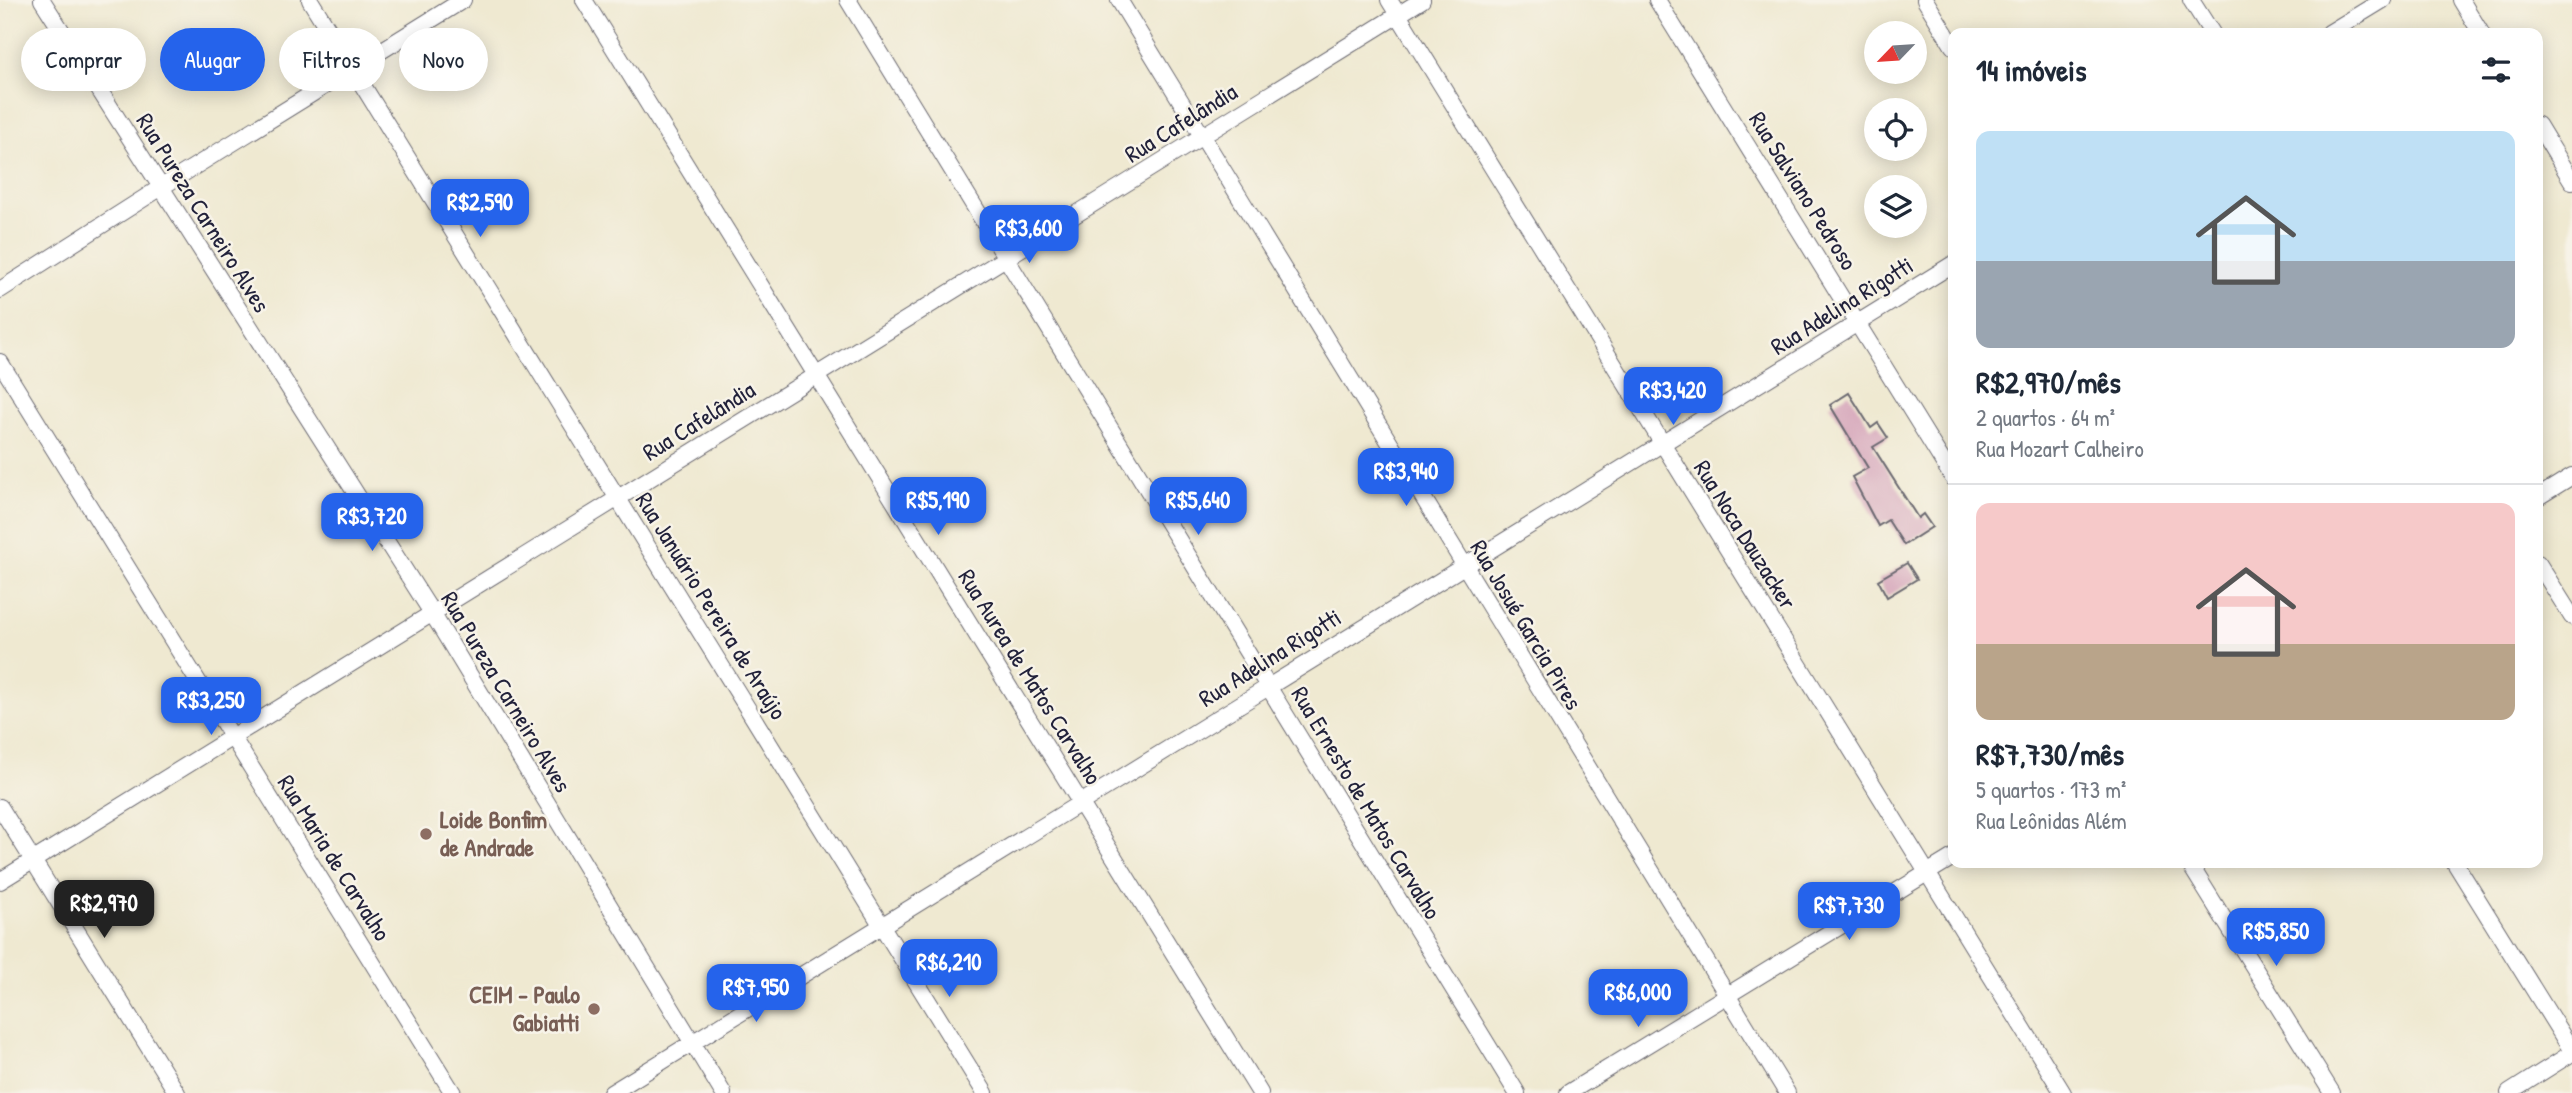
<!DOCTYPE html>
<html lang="pt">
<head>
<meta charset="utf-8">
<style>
	:root { --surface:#fff; --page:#f6f6f7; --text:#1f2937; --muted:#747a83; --line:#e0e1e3; --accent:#2563eb }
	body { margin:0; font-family:"Patrick Hand",sans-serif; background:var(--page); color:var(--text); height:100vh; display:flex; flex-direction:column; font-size:26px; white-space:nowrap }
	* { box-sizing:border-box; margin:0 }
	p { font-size:23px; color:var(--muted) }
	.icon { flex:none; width:38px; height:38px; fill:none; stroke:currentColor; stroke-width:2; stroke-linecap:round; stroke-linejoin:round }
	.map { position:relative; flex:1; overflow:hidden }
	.sheet { position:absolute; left:1948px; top:28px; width:595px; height:840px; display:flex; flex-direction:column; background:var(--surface); border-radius:14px; box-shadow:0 4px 18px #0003 }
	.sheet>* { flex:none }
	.top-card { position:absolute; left:21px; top:28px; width:665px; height:63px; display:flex; gap:14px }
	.needle { width:46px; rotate:245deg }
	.fabs { position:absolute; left:1864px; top:21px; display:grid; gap:14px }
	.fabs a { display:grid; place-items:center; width:63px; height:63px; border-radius:50%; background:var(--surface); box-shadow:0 4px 18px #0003; font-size:35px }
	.price { position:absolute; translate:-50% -60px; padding:0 16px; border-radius:14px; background:var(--accent); color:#fff; font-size:23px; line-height:46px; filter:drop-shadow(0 2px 4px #0008) }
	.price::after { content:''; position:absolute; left:50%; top:42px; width:21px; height:16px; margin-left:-10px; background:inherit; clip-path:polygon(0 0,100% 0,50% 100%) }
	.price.active { background:#222; color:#fff }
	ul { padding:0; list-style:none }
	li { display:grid; align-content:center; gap:14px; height:371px; padding:0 28px }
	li+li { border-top:2px solid var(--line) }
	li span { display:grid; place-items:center; height:217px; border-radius:14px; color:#555 }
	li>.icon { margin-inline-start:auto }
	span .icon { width:126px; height:126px; fill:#fffc; stroke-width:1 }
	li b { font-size:30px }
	h2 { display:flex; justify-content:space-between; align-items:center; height:84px; padding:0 28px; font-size:30px }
	.pill { padding:0 24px; border-radius:32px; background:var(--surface); box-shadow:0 4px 18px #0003; font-size:24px; line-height:63px }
	.pill.active { background:var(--accent); color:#fff }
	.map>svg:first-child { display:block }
</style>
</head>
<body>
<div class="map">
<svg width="2572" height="1093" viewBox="0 0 2572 1093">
	<rect width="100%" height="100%" fill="#f7f3e8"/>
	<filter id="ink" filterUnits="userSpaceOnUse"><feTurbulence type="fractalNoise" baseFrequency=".0143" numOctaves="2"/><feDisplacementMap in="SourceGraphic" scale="14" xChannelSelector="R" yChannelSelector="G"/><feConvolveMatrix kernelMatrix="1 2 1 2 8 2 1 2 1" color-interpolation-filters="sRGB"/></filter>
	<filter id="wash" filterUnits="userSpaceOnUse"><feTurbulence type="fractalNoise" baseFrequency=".00686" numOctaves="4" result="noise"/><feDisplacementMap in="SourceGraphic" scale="28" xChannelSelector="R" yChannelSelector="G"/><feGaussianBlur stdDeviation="1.57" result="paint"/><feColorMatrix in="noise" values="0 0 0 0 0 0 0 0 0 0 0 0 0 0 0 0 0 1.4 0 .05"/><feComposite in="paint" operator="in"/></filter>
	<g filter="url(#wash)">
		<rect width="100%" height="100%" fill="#efe9d1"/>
		<g id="blocks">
			<path fill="#d5a4b9" d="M 1849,393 L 1871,428 L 1878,423 L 1888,438 L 1873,447 L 1918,518 L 1923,514 L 1932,527 L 1904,545 L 1888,520 L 1878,526 L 1852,477 L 1868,468 L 1830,405 Z
				M 1907,563 L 1917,579 L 1887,597 L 1878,580 Z"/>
		</g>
	</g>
	<g filter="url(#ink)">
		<use href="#blocks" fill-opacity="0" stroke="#6a6870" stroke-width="2"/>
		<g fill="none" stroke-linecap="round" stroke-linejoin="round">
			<defs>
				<path id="street" d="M 42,0 L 432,613 L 723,1093
					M 310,0 L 985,1093
					M 584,0 L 1260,1093
					M 848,0 L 1517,1093
					M 1119,0 L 1787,1093
					M 1389,0 L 2063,1093
					M 1657,0 L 1953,478
					M 1925,0 L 1953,46
					M 2191,0 L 2212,33
					M 2461,0 L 2481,33
					M 2329,33 L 2383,0
					M 2538,125 L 2572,181
					M 0,290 L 160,188 L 463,0
					M 0,362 L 453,1093
					M 2538,497 L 2572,476
					M 2538,563 L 2572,617
					M 0,807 L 177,1093
					M 2189,863 L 2332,1093
					M 2455,863 L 2572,1051
					M 0,881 L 1422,0
					M 611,1093 L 1953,264
					M 1568,1093 L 1953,857
					M 2509,1093 L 2572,1053"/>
			</defs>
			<use href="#street" stroke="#6a6870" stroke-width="18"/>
			<use href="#street" stroke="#fff" stroke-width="16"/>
		</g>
	</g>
	<g fill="#8d6e63" stroke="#f7f3e8" stroke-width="2.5">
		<circle cx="426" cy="834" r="7"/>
		<circle cx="594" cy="1009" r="7"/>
	</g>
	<g text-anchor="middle" stroke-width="5" stroke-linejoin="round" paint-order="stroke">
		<g font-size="24" fill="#22223b" stroke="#f7f3e8">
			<text transform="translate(1181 123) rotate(-32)" y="8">Rua Cafelândia</text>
			<text transform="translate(1803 191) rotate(58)" y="8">Rua Salviano Pedroso</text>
			<text transform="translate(203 213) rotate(58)" y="8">Rua Pureza Carneiro Alves</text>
			<text transform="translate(1842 306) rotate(-32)" y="8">Rua Adelina Rigotti</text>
			<text transform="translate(699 421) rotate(-32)" y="8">Rua Cafelândia</text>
			<text transform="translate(1745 535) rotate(58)" y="8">Rua Noca Dauzacker</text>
			<text transform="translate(711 606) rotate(58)" y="8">Rua Januário Pereira de Araújo</text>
			<text transform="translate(1526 625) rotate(59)" y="8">Rua Josué Garcia Pires</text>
			<text transform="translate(1270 658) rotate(-32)" y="8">Rua Adelina Rigotti</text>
			<text transform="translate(1030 677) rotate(58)" y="8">Rua Aurea de Matos Carvalho</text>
			<text transform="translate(506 692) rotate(59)" y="8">Rua Pureza Carneiro Alves</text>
			<text transform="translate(1366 803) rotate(59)" y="8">Rua Ernesto de Matos Carvalho</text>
			<text transform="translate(334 858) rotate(58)" y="8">Rua Maria de Carvalho</text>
		</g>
		<g font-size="24" font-weight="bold" fill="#785e54" stroke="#f7f3e8" text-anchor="start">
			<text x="440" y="828">Loide Bonfim<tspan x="440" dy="28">de Andrade</tspan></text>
			<text x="580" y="1003" text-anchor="end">CEIM - Paulo<tspan x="580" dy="28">Gabiatti</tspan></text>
		</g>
	</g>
</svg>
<div class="fabs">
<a><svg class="needle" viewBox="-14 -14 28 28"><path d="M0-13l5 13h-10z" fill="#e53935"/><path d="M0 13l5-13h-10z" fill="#747a83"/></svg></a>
<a><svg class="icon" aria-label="locate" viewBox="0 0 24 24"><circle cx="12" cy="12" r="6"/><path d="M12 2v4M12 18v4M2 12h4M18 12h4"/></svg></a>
<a><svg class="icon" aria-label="layers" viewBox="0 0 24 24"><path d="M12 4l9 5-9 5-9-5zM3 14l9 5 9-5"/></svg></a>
</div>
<b class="price" style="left:480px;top:239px">R$2,590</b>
<b class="price" style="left:1029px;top:265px">R$3,600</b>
<b class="price" style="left:1673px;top:427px">R$3,420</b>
<b class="price" style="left:1406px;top:508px">R$3,940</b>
<b class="price" style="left:938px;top:537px">R$5,190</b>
<b class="price" style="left:1198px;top:537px">R$5,640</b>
<b class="price" style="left:372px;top:553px">R$3,720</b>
<b class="price" style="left:211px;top:737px">R$3,250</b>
<b class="price active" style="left:104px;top:940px">R$2,970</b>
<b class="price" style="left:1849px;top:942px">R$7,730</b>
<b class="price" style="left:2276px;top:968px">R$5,850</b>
<b class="price" style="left:949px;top:999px">R$6,210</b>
<b class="price" style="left:756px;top:1024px">R$7,950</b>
<b class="price" style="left:1638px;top:1029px">R$6,000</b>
<div class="top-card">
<a class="pill">Comprar</a>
<a class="pill active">Alugar</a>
<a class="pill">Filtros</a>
<a class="pill">Novo</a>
</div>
<section class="sheet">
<h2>14 imóveis<svg class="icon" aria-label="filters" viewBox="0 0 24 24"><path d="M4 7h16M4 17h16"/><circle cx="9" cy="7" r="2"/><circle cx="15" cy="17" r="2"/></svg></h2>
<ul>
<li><span style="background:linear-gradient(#bfe0f5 60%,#9aa5b1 0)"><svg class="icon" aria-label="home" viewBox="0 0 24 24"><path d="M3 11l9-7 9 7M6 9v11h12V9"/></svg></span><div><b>R$2,970/mês</b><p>2 quartos · 64 m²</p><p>Rua Mozart Calheiro</p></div></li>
<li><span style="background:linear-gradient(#f6c9c9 65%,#b9a48a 0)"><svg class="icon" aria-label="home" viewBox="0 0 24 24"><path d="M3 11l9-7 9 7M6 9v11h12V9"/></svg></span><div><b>R$7,730/mês</b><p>5 quartos · 173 m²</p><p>Rua Leônidas Além</p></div></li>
</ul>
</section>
</div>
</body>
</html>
